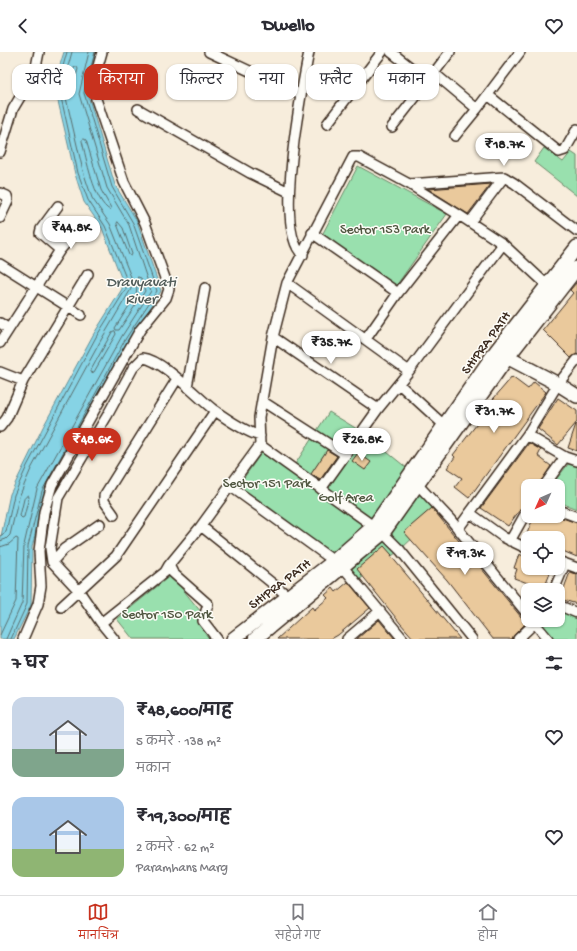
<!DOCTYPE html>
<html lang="hi">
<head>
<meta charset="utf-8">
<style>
	:root { --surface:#fff; --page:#f7f7f7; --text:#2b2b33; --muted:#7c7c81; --line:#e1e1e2; --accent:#c8321e }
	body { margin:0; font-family:"Gochi Hand","Playpen Sans Deva",sans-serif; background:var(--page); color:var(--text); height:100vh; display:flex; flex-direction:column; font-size:15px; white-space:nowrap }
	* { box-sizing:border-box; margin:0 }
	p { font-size:13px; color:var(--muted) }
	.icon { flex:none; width:22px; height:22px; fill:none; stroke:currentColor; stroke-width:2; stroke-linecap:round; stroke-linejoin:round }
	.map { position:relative; height:587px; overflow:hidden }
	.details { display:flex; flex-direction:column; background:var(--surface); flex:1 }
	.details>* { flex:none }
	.guide { position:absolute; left:12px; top:12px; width:553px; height:36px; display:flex; gap:8px }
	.needle { width:26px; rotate:225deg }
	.fabs { position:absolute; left:521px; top:427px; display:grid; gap:8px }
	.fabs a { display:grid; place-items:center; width:44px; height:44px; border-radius:8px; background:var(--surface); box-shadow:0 1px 3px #0004; font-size:20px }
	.price { position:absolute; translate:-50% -34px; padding:0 9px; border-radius:14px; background:#fff; color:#222; font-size:13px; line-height:26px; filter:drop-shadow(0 1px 2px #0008) }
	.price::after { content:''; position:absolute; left:50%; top:24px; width:12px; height:9px; margin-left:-6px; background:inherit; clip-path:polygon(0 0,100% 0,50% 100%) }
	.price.active { background:var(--accent); color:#fff }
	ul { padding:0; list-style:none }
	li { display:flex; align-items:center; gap:12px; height:100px; padding:0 12px }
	li span { display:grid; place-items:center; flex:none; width:112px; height:80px; border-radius:12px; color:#555 }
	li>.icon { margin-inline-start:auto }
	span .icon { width:48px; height:48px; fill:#fffc; stroke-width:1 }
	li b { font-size:17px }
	h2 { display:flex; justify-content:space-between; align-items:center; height:48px; padding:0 12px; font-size:17px }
	.tag { padding:0 14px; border-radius:12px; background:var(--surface); box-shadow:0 1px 3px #0004; font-size:14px; line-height:36px }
	.tag.active { background:var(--accent); color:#fff }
	header { display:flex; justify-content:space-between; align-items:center; height:52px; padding:0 12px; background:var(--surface); font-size:18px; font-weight:700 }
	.tabs { display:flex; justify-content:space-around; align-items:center; height:56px; border-top:1px solid var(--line); background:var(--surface); font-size:11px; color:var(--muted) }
	.tabs a { display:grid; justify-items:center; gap:2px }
	.tabs .active { color:var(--accent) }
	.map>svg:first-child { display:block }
</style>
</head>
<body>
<header><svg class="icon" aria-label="back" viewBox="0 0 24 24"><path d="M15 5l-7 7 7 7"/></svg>Dwello<svg class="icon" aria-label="heart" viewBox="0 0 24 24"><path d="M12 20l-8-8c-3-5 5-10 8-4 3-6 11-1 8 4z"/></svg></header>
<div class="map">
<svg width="577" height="587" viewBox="0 0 577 587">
	<rect width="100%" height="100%" fill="#f7eddc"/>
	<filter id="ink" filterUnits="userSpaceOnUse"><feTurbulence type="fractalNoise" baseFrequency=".025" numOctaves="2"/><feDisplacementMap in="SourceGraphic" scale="8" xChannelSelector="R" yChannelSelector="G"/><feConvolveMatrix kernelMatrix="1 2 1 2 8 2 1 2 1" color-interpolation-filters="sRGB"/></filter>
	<g filter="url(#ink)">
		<path fill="#99e0ae" stroke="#6a8566" d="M 544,96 L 563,110 L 571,100 L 577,104 L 577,144 L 534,110 Z
			M 358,114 L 447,162 L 396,234 L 322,183 Z
			M 329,360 L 362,380 L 413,421 L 442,458 L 400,498 L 356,530 L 238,434 L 262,400 L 290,420 Z
			M 569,411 L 577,413 L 577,457 L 558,450 L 558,434 L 551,434 Z
			M 171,523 L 223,587 L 133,587 L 117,567 Z
			M 558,555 L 577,562 L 577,587 L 548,587 L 539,568 L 558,568 Z"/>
		<path fill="#86d3e5" stroke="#688f95" d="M 64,0 L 99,0 L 87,40 L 115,133 L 137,169 L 161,239 L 130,288 L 46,440 L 32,495 L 31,553 L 14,587 L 0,587 L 0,489 L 10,442 L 43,375 L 93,283 L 122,237 L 122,228 L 102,176 L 84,150 L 75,122 L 54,32 Z"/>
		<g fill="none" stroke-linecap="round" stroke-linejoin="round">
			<path stroke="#596e6e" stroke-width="1" d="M 77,15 L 78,17 L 73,35 L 71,36 L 69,32 L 74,16 Z
				M 84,87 L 86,88 L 101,138 L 111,156 L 110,158 C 94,150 86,105 82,89 Z
				M 118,170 L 123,176 L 132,202 L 131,204 L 129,203 L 117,172 Z
				M 138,225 L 141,226 L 145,239 L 119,278 L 116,278 L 115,276 L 136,243 Z
				M 115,279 L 116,282 L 94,320 L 91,321 L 91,318 L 112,280 Z
				M 28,443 L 29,445 L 24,465 L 22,466 L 20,464 L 24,447 Z
				M 0,484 L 6,480 L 14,443 L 27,414 L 96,285 L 126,237 L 126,226 L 105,174 L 88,148 L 78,121 L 58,32 L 67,0
				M 0,489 L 6,487 L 10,483 L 19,445 L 31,417 L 101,288 L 131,237 L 131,225 L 110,172 L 92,146 L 83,119 L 63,33 L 72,0
				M 0,495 L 9,492 L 16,486 L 18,487 L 16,549 L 0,583
				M 6,587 L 22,551 L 24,493 L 37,437 L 122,284 L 151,239 L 129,173 L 107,136 L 79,42 L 89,0
				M 11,587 L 27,552 L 28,494 L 42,439 L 126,286 L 157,239 L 133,171 L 112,135 L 84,41 L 95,0"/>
		</g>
		<path fill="#eac99c" stroke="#3b2a1e" d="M 491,132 L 468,162 L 428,137 Z
			M 577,230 L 577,302 L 571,306 L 543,278 L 573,241 L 570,238 Z
			M 512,325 L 528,337 L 534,330 L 546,340 L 469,446 L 455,435 L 462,426 L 447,416 L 455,405 L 453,403 L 490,355 L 488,353 Z
			M 558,346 L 577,359 L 577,370 L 558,393 L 538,377 Z
			M 576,372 L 577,373 L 577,399 L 568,396 Z
			M 529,391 L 541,398 L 538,404 L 551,414 L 538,434 L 528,434 L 528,447 L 508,474 L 481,456 Z
			M 327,398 L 337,404 L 320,428 L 311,422 Z
			M 358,401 L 371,410 L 365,418 L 352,409 Z
			M 432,456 L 526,571 L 514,583 L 512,587 L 493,587 L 447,528 L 404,480 Z
			M 534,464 L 557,464 L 577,471 L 577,505 L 558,497 L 558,486 L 531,486 L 526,484 Z
			M 384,494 L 392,503 L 391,504 L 460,587 L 414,587 L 400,571 L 357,517 Z
			M 519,502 L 528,506 L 528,516 L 552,516 L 544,537 L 514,526 L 517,517 L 514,516 Z
			M 570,520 L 577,522 L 577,552 L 560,547 Z
			M 348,530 L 370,556 L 338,583 L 331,587 L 277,587 L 312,555 L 314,558 L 328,546 L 325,543 L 333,536 L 336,540 Z
			M 379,568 L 395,587 L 357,587 L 366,579 Z"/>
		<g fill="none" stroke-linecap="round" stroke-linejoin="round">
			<defs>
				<path id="street" d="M 209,0 L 301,43
					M 391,0 L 428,29 L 392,75
					M 434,21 L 450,0
					M 428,29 L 434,21 L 477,57 L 455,84
					M 488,43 L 559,100 L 565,98 L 577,77
					M 138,57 L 250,121 L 289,140
					M 477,57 L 520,0
					M 327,72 L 382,0
					M 0,100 L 13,57 L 35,20 L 39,0
					M 409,132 L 504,125 L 514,131 L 577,179
					M 0,141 L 7,144 L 8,149 L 0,166
					M 470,170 L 504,125
					M 312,181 L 398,241
					M 60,198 L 78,177
					M 303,203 C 273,180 302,36 309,0
					M 0,212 L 81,263
					M 287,231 L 353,105 L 359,105 L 409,132 L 459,163
					M 0,271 L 9,277 L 60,198 L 40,181 L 41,177 L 58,154
					M 273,285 L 378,357
					M 366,287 L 398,241 L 459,163 L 503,192 L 547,233
					M 0,291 L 9,277
					M 409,319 L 503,192
					M 0,320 L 23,329 L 7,366 L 0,375
					M 23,329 L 88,222
					M 399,332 L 445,374
					M 187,335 L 205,236
					M 262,349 L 346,403
					M 527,383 L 565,405
					M 260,393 L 230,434 L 334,509
					M 418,433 L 450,467 L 528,563
					M 544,434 L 565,405 L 577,409
					M 321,437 L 378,357 L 409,319 L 287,231 L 273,285 L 259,365 L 260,393 L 383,481 L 400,498 L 472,587
					M 558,458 L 577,465
					M 470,461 L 503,485 L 528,497
					M 114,463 L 104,449 L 104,444 L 177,327
					M 201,474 L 230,434
					M 458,477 L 527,383 L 558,332 L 577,308
					M 510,489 L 528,457
					M 558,509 L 577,516
					M 52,510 L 64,497 L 100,472
					M 169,513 L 165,520 L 101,571 L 79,539 L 52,510 L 50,496 L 58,446 L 107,364 L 133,316 L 143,306 C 163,308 197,345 214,358 C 228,368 244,379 260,384
					M 343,515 L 403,587
					M 554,538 L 565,512
					M 558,553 L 577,561
					M 61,555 L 116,504 L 215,359
					M 532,568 L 548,587
					M 101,571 L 114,587
					M 23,587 L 38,552 L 41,534 L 39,499 L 44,460 L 52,433 L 140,278 L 166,246 L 169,237 L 145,171 L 124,130 L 96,47 L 96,21 L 102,0
					M 217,587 L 203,569 L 208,552 L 173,521 L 169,513 L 201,474 L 288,544
					M 347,587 L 380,559
					M 518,587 L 538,568"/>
				<path id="secondary" d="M 501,302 L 558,332 L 577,344
					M 233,587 L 334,509 L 374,474 L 496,299 L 577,195
					M 255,587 L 383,481 L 507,306 L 577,216"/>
			</defs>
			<use href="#street" stroke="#3b2a1e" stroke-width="12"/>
			<use href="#secondary" stroke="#3b2a1e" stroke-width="16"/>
			<use href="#street" stroke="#fdfcf7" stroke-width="9"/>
			<use href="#secondary" stroke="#fdfcf7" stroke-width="13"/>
		</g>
	</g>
	<g text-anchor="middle" stroke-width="3" stroke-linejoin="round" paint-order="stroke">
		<g font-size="14" fill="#525842" stroke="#fdfcf7">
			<text x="385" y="181">Sector 153 Park</text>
			<text x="267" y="435">Sector 151 Park</text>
			<text x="346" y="449">Golf Area</text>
			<text x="167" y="566">Sector 150 Park</text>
		</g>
		<g font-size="14" fill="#3b2a1e" stroke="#fdfcf7">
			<text transform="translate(485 290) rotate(-54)" y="5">SHIPRA PATH</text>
			<text transform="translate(279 531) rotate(-37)" y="5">SHIPRA PATH</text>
		</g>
		<g font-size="15" font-style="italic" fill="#525d5a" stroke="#fdfcf7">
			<text x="141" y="234">Dravyavati<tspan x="141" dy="17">River</tspan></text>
		</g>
	</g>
</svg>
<div class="fabs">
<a><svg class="needle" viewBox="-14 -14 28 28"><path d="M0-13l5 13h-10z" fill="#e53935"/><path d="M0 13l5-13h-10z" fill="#7c7c81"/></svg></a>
<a><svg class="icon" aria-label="locate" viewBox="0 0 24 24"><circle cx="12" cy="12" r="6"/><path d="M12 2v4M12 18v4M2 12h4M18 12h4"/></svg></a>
<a><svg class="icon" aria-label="layers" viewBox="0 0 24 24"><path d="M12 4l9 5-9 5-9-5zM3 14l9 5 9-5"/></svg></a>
</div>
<b class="price" style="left:504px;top:115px">₹18.7K</b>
<b class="price" style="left:71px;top:198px">₹44.8K</b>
<b class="price" style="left:331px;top:313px">₹35.7K</b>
<b class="price" style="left:494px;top:382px">₹31.7K</b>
<b class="price active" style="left:92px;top:410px">₹48.6K</b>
<b class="price" style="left:362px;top:410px">₹26.8K</b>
<b class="price" style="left:465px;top:524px">₹19.3K</b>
<div class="guide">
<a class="tag">खरीदें</a>
<a class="tag active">किराया</a>
<a class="tag">फ़िल्टर</a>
<a class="tag">नया</a>
<a class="tag">फ़्लैट</a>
<a class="tag">मकान</a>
</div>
</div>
<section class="details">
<h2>7 घर<svg class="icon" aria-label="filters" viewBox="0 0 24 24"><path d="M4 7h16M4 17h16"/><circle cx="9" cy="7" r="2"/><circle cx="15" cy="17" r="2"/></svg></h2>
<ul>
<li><span style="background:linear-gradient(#c9d6e8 65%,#7fa58c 0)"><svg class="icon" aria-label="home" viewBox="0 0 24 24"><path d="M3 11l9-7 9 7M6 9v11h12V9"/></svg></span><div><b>₹48,600/माह</b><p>5 कमरे · 138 m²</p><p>मकान</p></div><svg class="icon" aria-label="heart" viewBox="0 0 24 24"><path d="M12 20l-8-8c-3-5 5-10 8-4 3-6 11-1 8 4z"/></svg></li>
<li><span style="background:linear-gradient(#a9c7e8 65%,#8fb573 0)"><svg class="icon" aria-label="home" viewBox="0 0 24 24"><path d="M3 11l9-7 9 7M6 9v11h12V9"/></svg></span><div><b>₹19,300/माह</b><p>2 कमरे · 62 m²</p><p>Paramhans Marg</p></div><svg class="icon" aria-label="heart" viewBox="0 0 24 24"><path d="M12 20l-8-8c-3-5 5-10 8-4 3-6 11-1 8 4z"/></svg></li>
</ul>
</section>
<nav class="tabs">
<a class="active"><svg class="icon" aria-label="map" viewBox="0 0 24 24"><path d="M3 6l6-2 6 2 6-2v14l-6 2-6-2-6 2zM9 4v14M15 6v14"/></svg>मानचित्र</a>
<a><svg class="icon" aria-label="saved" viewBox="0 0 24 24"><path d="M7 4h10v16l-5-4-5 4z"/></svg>सहेजे गए</a>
<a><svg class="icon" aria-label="home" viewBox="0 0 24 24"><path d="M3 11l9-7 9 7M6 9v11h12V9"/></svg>होम</a>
</nav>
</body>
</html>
